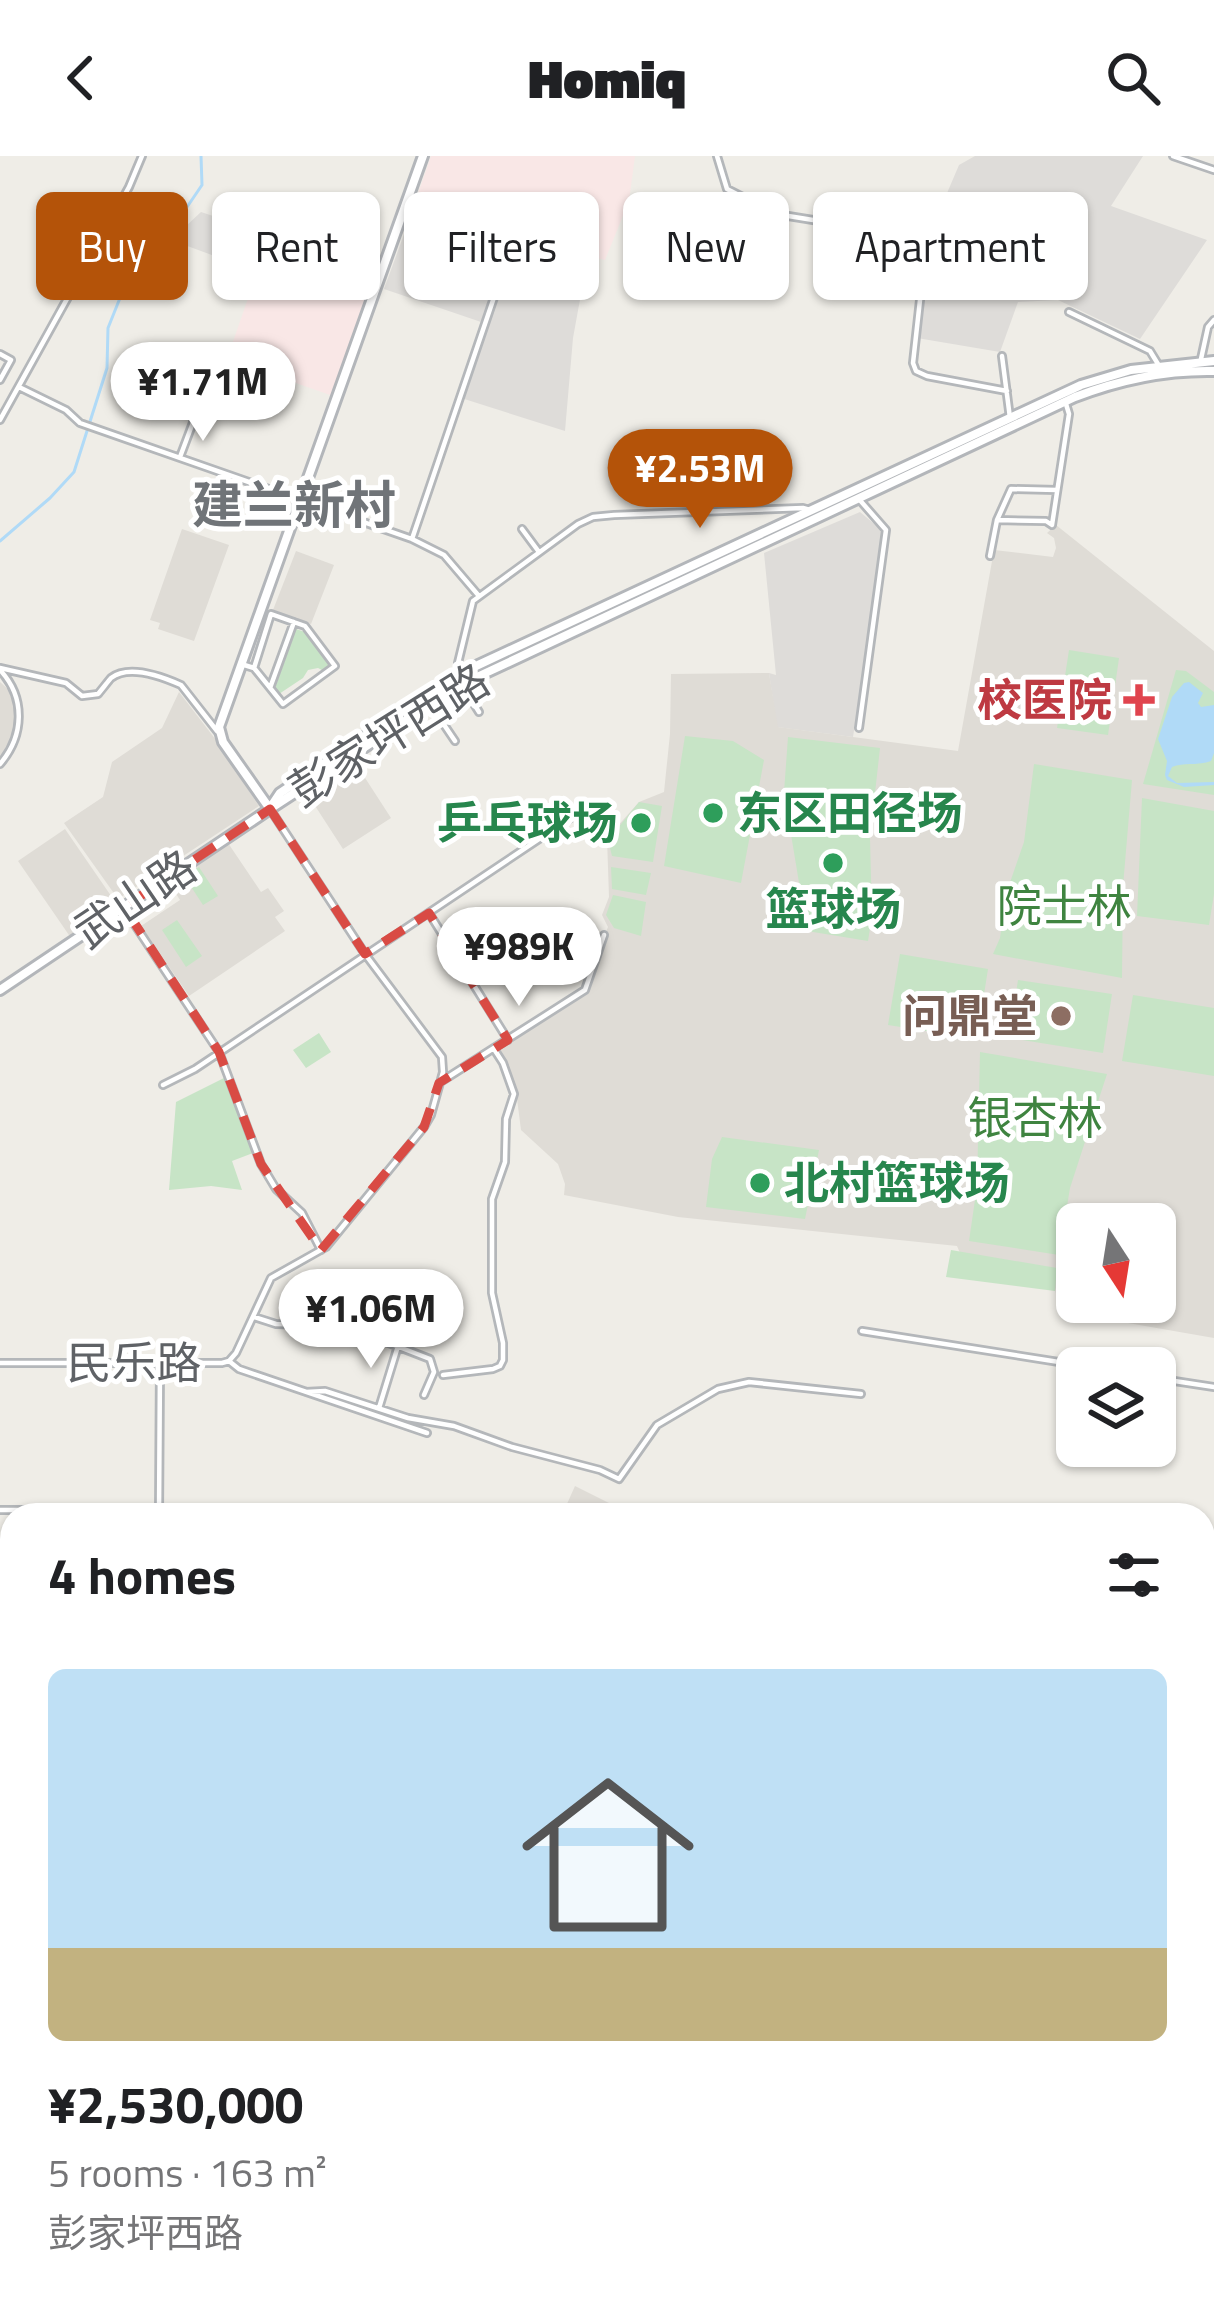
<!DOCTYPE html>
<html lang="en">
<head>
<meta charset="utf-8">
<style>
	:root { --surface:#fff; --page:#f6f6f6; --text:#202124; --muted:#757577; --accent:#b45309 }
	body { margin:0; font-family:"Titillium Web","Noto Sans SC",sans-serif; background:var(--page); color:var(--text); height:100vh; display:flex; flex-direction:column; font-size:45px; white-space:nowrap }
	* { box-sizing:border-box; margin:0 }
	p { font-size:39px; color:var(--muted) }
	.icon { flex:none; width:66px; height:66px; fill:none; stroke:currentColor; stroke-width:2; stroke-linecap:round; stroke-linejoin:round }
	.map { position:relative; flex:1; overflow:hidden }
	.details { position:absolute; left:0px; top:1347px; width:1215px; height:807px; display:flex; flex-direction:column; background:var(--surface); border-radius:36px 36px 0 0; box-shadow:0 3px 9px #0004 }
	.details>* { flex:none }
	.hud { position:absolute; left:36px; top:36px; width:1143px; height:108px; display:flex; gap:24px }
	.needle { width:78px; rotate:168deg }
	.controls { position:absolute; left:1056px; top:1047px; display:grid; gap:24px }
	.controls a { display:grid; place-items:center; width:120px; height:120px; border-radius:18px; background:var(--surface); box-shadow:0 3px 9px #0004; font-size:60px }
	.price { position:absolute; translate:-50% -102px; padding:0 27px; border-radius:42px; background:#fff; color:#222; font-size:39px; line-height:78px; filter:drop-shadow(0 3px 6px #0008) }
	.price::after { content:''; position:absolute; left:50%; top:72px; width:36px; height:27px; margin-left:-18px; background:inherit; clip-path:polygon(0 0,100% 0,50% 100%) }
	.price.on { background:var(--accent); color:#fff }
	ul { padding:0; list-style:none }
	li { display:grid; align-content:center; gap:24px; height:636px; padding:0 48px }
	li span { display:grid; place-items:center; height:372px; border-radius:18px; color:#555 }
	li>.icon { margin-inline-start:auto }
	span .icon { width:216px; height:216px; fill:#fffc; stroke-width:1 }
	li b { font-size:51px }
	h2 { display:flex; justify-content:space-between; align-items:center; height:144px; padding:0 48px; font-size:51px }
	.pill { padding:0 42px; border-radius:18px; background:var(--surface); box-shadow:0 3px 9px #0004; font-size:42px; line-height:108px }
	.pill.on { background:var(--accent); color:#fff }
	header { display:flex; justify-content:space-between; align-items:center; height:156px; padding:0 48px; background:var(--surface); font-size:54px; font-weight:800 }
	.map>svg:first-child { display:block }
</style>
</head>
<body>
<header><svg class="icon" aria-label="back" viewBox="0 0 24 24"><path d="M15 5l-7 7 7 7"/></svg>Homiq<svg class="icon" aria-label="search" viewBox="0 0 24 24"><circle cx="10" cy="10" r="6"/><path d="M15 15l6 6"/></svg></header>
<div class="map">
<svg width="1214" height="2153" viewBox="0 0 1214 2153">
	<rect width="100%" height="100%" fill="#efede7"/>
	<path fill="#fbf4e0" d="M 1203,2106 L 1214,2106 L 1214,2153 L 1159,2153 L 1159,2142 L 1203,2142 Z"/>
	<path fill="#dedcd9" d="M 975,0 L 1143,0 L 1111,50 L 1207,84 L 1140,183 L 1058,144 L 1018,146 L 1000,196 L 917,182 L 930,77 L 959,9 Z
		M 414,51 L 587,105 L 573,182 L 565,275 L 458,241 L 484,167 L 384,133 Z
		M 201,56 L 270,79 L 258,116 L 171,84 Z
		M 860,356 L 884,376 L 853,581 L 777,571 L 769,517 L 776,519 L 764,397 Z
		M 1203,1526 L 1214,1529 L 1214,1584 L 1203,1592 Z
		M 0,1584 L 12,1584 L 12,1718 L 0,1718 Z"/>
	<path fill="#dfdcd6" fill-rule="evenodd" d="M 1056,369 L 1214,495 L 1214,1182 L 1059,1155 L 1052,1114 L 960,1097 L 957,1090 L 678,1061 L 564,1039 L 565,1028 L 558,1008 L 521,974 L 516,935 L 504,909 L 492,896 L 579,838 L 608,771 L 602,759 L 609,741 L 607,682 L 639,646 L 664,636 L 670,578 L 671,518 L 769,517 L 778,571 L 958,595 L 994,394 L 1053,401 L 1056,392 L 1054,382 L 1047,377 ZM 1077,1068 L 1155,1068 L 1155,1146 L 1077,1146 Z
		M 182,373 L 229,389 L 194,485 L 158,473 L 160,467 L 150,464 Z
		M 296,395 L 334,409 L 311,468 L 273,454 Z
		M 0,526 L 9,534 L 16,555 L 16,575 L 0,603 Z
		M 179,536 L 216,584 L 259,650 L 118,743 L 64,667 L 103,641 L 112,606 L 162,572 Z
		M 358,611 L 391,662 L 343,693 L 310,642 Z
		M 65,673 L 118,750 L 71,782 L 18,705 Z
		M 228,687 L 261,736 L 268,732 L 284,755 L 275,761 L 285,775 L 189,840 L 141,770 L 180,744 L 169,727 Z
		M 575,1330 L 633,1359 L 562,1359 Z"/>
	<path fill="#f9e7e6" d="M 431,0 L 635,0 L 629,45 L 605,104 L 560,94 L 415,46 Z
		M 270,79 L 293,87 L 372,130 L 333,240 L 227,203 Z"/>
	<path fill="#c7e4c6" d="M 296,473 L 308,477 L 332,509 L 324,515 L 318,512 L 308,514 L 303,522 L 279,538 L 275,532 Z
		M 1069,494 L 1119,502 L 1108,579 L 1057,572 Z
		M 1176,514 L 1186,515 L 1214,536 L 1214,639 L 1143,628 Z
		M 685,580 L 733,585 L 764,604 L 741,727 L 664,710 Z
		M 788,581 L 880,592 L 870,682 L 872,760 L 868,785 L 807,775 L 784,636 Z
		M 1034,608 L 1132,624 L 1123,730 L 1122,822 L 993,798 L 1000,782 L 1006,738 L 1024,686 Z
		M 1142,642 L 1214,655 L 1214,738 L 1209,769 L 1137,760 Z
		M 639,646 L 662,650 L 653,706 L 612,700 L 608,684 Z
		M 199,711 L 218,740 L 203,749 L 184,720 Z
		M 611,711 L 651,717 L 646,739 L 612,733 Z
		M 613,739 L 646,746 L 641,780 L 614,772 L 606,759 Z
		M 177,764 L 202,800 L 186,811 L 162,774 Z
		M 900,798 L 988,813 L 977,883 L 888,869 Z
		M 1018,824 L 1112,838 L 1103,897 L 1009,882 Z
		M 1133,839 L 1214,852 L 1214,920 L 1122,905 Z
		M 319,877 L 331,896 L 306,912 L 293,894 Z
		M 980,896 L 1107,918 L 1070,1032 L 1059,1099 L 969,1085 L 977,1030 Z
		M 226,921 L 253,997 L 232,1005 L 242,1034 L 211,1030 L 169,1034 L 176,946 Z
		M 722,981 L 819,994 L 805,1063 L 706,1051 L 712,1003 Z
		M 951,1094 L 1057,1112 L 1055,1135 L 946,1121 Z"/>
	<path fill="#b0daf7" d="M 1189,526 L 1203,537 L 1198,547 L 1201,551 L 1214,549 L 1214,597 L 1211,605 C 1198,610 1185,606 1172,611 L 1168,620 L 1177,627 L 1214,626 L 1214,629 L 1184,631 L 1167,624 L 1165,619 L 1167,605 L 1158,583 L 1172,541 L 1184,527 Z"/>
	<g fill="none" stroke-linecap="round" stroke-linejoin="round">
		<path stroke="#b0daf7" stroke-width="3" d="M 0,385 L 50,342 L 74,316 L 107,212 L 108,172 L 120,142 L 145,100 L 185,54 L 202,29 L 201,0
			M 1203,1624 L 1214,1613
			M 1110,2153 L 1110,2142"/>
		<defs>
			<path id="minor" d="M 717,0 L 727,33 L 776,58 L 850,70 L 882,78 L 914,110 L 922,126 L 913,207 L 916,215 L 927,220 L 1007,235
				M 1173,0 L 1214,14
				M 1069,156 L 1150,195 L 1161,213
				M 0,198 L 11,204 L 0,224
				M 1002,200 L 1010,262
				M 1201,203 L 1208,171 L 1214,164
				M 19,231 L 66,254 L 80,267 L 412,383 L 444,399 L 479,440
				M 0,264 L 129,31 L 142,0
				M 180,301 L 212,216
				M 1057,334 L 1011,333 L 997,364 L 1046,365 L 1052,369 L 1069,258 L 1066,248
				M 858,342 L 886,374 L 859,572
				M 522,373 L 539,396
				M 412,383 L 506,106
				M 990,400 L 997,364
				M 241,508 L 254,512 L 283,548 L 335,510 L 305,470 L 271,458 L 254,512
				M 0,512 L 66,527 L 82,540 L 98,538 C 99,537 110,523 111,522 C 129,508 163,521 181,529 L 217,575
				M 0,514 C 26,542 24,580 0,608
				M 461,516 L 458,507 L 473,445 L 578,368 L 593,361 L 614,359 L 803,352 L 810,354
				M 462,529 L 479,556
				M 270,532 L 294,466
				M 430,548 L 455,585
				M 125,754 L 219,896 L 261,1008 L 276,1033 L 302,1057 L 321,1094
				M 429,757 L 508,884
				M 442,925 L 585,834 L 604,779
				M 163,929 L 195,913 L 584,653
				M 254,1161 L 276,1168 L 345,1170 L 430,1203 L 434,1216 L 424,1239
				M 862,1175 L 1097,1212
				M 229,1205 L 239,1213 L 427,1277
				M 0,1207 L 222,1207 L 229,1205 L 236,1197 L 271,1122 L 326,1091 L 424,971 L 431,959 L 443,916 L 442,901 L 365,798 L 270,653
				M 443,1219 L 493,1213 L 500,1210 L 503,1204 L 503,1187 L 492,1137 L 492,1043 L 505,1006 L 506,963 L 514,938 L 503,907 L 494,893
				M 1155,1222 L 1214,1231
				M 306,1236 L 325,1235 L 408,1262 L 454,1270 L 512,1291 L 600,1314 L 619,1323 L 657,1269 L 718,1233 L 749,1226 L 861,1238
				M 379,1252 L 398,1190
				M 0,1354 L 159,1354
				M 159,1359 L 160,1209
				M 1204,1747 L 1214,1753
				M 1203,1993 L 1214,1994
				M 532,2142 L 532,2153
				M 595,2142 L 595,2153
				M 735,2142 L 735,2153
				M 810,2142 L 810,2153
				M 1128,2142 L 1128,2153
				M 882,2153 L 882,2142
				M 1044,2153 L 1045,2142
				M 1101,2153 L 1102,2142"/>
			<path id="tertiary" d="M 1203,1434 L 1214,1409"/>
			<path id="secondary" d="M 270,652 L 280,637 L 436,533 L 476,510 L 1081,229 L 1131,214 L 1214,205
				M 270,653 L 223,586 L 219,571 L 423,0
				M 0,834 L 270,653 L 440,542 L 477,521 L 1075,241 C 1119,224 1167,214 1214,215
				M 516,2153 L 516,2142
				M 523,2153 L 523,2142"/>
			<path id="trunk" d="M 1203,1695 L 1214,1695
				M 1203,1703 L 1214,1703
				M 0,1725 L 12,1726"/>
		</defs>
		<use href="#minor" stroke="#b4b7ba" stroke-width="10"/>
		<use href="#tertiary" stroke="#b4b7ba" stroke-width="12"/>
		<use href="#secondary" stroke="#b3b6ba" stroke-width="14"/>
		<use href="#trunk" stroke="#df9b17" stroke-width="16"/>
		<use href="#minor" stroke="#fff" stroke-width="4.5"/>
		<use href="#tertiary" stroke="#fff" stroke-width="6"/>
		<use href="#secondary" stroke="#fff" stroke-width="8"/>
		<use href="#trunk" stroke="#f5e2a8" stroke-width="10"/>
		<defs>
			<path id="rail" d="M 1203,1739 L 1214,1737
				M 1203,1769 L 1214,1768
				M 1203,1793 L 1214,1792
				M 1203,1817 L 1214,1816
				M 0,1845 L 12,1845
				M 0,1948 L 12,1948"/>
		</defs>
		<use href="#rail" stroke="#b5b6b6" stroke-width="8"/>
		<use href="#rail" stroke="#fff" stroke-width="3" stroke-dasharray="9" stroke-linecap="butt"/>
	</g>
	<path fill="none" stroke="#d94b44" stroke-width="9" stroke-dasharray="24 15" stroke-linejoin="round" d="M 270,653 L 365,798 L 429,757 L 508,884 L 439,927 L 424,971 L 321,1094 L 261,1008 L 219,896 L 124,751 Z"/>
	<path fill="#e0444e" stroke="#fff" stroke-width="4.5" d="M1133 526h12v12h12v12h-12v12h-12v-12h-12v-12h12z"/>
	<g fill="#2e9e5b" stroke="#fff" stroke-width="4.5">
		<circle cx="713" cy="657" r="12"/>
		<circle cx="641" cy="667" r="12"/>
		<circle cx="833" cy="707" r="12"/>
		<circle cx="760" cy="1027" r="12"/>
	</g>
	<circle fill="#8d6e63" stroke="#fff" stroke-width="4.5" cx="1061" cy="860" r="12"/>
	<g text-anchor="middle" stroke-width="10" stroke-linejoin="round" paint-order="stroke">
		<g font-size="45" font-weight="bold" fill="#be3a42" stroke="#fff" text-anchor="end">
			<text x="1112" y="560">校医院</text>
		</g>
		<g font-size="45" fill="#5f6266" stroke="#fff">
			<text transform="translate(389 579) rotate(-32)" y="16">彭家坪西路</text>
			<text transform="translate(135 743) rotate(-34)" y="16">武山路</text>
			<text x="134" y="1223">民乐路</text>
		</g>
		<g font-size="45" font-weight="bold" fill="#27864d" stroke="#fff" text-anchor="start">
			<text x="737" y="673">东区田径场</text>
			<text x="617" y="683" text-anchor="end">乒乓球场</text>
			<text x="833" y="769" text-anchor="middle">篮球场</text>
			<text x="784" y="1043">北村篮球场</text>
		</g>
		<g font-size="45" fill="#3f8440" stroke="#fff">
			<text x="1064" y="766">院士林</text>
			<text x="1035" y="978">银杏林</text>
		</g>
		<g font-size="45" font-weight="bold" fill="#785e54" stroke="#fff" text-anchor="end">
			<text x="1037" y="876">问鼎堂</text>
		</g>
		<g font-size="51" font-weight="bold" fill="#707478" stroke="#fff">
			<text x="294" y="367">建兰新村</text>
		</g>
	</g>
</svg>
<div class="controls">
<a><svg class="needle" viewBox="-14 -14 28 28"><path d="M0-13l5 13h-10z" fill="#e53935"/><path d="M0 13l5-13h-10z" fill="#757577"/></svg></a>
<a><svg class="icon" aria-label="layers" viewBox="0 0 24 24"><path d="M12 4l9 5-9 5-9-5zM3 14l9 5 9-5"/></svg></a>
</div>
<b class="price" style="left:203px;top:288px">¥1.71M</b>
<b class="price on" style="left:700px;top:375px">¥2.53M</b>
<b class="price" style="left:519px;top:853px">¥989K</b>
<b class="price" style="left:371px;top:1215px">¥1.06M</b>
<div class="hud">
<a class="pill on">Buy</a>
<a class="pill">Rent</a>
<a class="pill">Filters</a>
<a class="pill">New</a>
<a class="pill">Apartment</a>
</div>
<section class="details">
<h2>4 homes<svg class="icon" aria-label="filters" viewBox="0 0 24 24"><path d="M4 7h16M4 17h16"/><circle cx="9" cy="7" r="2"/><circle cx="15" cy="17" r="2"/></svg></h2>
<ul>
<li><span style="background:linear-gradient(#bfe0f5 75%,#c2b280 0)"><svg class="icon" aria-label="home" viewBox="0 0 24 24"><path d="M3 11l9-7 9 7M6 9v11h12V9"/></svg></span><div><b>¥2,530,000</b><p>5 rooms · 163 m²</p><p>彭家坪西路</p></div></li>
</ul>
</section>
</div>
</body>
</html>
